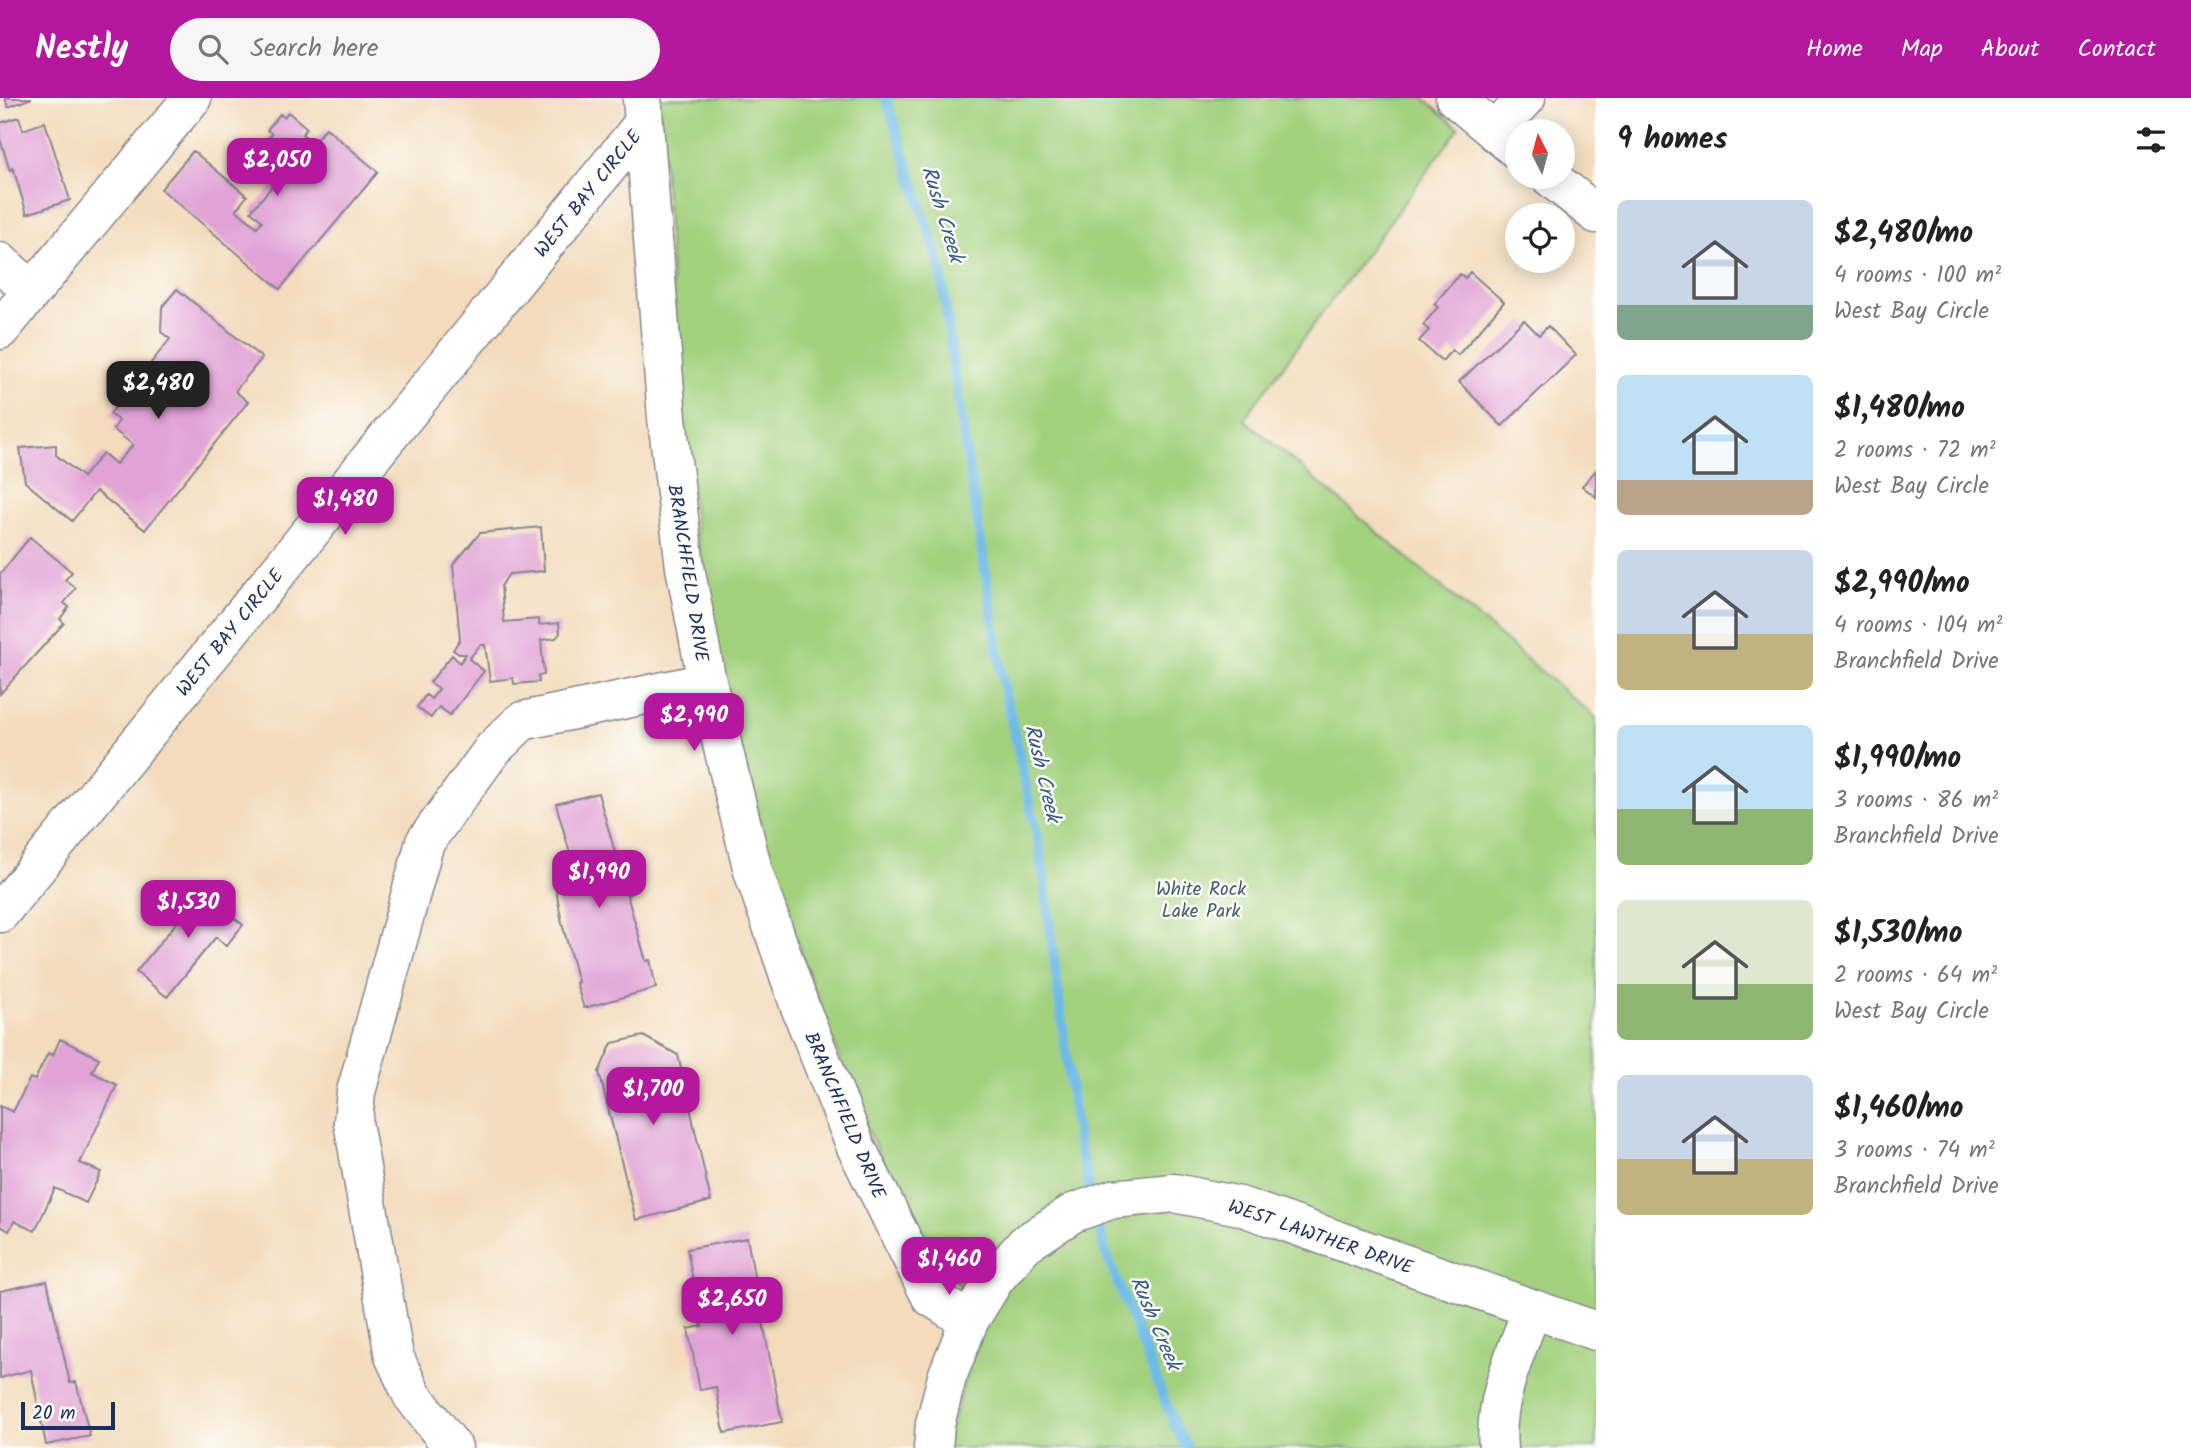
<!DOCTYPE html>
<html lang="en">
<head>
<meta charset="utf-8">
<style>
	:root { --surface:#fff; --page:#f6f6f6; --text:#222; --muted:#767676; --accent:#b5179e }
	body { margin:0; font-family:Kalam,sans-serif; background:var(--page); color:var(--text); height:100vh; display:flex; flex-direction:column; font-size:26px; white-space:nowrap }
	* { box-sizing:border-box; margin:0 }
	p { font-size:23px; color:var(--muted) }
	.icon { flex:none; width:38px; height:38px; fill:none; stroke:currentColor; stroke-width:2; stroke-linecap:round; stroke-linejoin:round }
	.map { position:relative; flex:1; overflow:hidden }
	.sheet { display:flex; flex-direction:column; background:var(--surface); width:595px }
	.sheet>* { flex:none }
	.needle { width:46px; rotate:354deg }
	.tools { position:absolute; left:1505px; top:21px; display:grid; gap:14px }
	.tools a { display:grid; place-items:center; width:70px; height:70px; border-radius:50%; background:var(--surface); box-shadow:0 4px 18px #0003; font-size:35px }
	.scale { position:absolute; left:21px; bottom:18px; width:94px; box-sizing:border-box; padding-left:7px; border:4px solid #1b2f5e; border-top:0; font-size:19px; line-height:24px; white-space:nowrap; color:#1b2f5e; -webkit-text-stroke:5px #fdfcf7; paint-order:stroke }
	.price { position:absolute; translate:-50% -60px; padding:0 16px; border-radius:14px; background:var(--accent); color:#fff; font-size:23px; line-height:46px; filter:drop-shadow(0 2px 4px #0008) }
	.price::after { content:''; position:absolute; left:50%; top:42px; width:21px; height:16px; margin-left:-10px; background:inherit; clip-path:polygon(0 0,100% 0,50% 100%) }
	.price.current { background:#222; color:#fff }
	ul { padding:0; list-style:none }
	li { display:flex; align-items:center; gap:21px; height:175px; padding:0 21px }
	li span { display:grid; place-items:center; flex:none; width:196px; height:140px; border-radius:10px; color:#555 }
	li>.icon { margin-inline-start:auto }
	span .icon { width:84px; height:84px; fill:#fffc; stroke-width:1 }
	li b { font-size:30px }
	h2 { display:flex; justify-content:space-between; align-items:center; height:84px; padding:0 21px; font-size:30px }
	header { display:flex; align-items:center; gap:42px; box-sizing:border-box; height:98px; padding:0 35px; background:var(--accent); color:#fff }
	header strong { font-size:33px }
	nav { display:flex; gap:38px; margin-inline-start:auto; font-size:24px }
	.search { width:490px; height:63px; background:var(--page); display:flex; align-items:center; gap:18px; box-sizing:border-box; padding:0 24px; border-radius:38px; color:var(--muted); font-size:26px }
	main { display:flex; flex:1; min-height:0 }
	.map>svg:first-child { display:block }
</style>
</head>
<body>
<header>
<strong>Nestly</strong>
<div class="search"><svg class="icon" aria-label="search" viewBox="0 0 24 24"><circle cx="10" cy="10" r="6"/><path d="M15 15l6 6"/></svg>Search here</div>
<nav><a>Home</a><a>Map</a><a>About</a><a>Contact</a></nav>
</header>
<main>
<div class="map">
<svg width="1596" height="1350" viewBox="0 0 1596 1350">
	<rect width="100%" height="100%" fill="#fdfcf7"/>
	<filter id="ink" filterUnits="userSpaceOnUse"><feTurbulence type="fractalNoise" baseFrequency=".0143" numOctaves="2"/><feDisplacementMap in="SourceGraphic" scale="14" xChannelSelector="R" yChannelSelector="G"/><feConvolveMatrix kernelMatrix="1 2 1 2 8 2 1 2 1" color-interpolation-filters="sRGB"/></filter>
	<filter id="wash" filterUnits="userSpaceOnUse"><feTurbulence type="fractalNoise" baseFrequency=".00686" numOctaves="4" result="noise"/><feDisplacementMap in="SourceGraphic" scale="28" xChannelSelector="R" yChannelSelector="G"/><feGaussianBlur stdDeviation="1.57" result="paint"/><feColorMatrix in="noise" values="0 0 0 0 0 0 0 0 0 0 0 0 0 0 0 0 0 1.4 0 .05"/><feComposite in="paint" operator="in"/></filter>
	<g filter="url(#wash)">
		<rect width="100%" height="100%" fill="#f3dbbc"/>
		<path fill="#a2d07d" stroke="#5e806e" stroke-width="2" d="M 659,0 L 1424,0 L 1459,30 L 1244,321 L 1596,620 L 1596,1350 L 944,1350 L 986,1215 L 949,1176 L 939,1172 L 930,1164 L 860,1015 L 819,906 L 773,775 L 722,577 L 697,442 L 679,287 Z"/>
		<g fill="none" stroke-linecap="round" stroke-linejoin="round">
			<path stroke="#6dbae7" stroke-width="10" d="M 886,0 L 940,166 L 956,287 L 1003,585 L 1040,750 L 1077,1040 L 1092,1101
				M 1096,1116 L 1105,1153 L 1175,1328 L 1187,1350"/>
		</g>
		<g id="blocks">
			<path fill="#e1a2d6" d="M 5,0 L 32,0 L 8,9 Z
				M 288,14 L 307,30 L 302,36 L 307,40 L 303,44 L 309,49 L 326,30 L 378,74 L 280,191 L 161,91 L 193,53 L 247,98 L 236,112 L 257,129 L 262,123 L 251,113 L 286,72 L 258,52 L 272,36 L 267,32 L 280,16 L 284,19 Z
				M 19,19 L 23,32 L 45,24 L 70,102 L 27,116 L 13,70 L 10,73 L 0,41 L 0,25 Z
				M 1470,174 L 1504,204 L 1458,257 L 1452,252 L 1442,263 L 1419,243 L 1429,232 L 1423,227 L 1438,209 L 1434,206 L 1460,176 L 1465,180 Z
				M 177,191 L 262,260 L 235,293 L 248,304 L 145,432 L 96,393 L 72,423 L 25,384 L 20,350 L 56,347 L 56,357 L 83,379 L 103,355 L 116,366 L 133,347 L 113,331 L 119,323 L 110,316 L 170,241 L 161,234 L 162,209 Z
				M 1524,222 L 1539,237 L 1548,228 L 1576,257 L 1502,328 L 1459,284 Z
				M 1596,372 L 1596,399 L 1582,388 Z
				M 541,429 L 544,473 L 509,476 L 501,488 L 504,524 L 539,521 L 539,527 L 559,525 L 560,535 L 556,540 L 541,542 L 544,577 L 538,578 L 539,584 L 514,586 L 513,580 L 490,583 L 485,547 L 480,547 L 469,561 L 484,573 L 450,617 L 439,609 L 431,620 L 417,609 L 426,597 L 431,601 L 439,591 L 430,584 L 452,557 L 460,565 L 466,556 L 459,556 L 453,552 L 460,541 L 453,467 L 480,435 Z
				M 30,439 L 72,474 L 65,482 L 76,490 L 64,505 L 69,509 L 60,521 L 64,525 L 0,596 L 0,476 Z
				M 598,695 L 619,768 L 623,768 L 630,796 L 627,797 L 646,863 L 650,862 L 656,890 L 584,910 L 576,885 L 578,884 L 562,825 L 555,786 L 577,780 L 556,706 Z
				M 194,787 L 243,827 L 226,848 L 216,839 L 167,899 L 136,874 L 182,818 L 173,811 Z
				M 643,938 L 678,957 L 711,1103 L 636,1122 L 599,974 L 612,945 Z
				M 60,941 L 99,960 L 92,974 L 117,987 L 80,1065 L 101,1074 L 86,1105 L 55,1090 L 35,1133 L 14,1123 L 9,1133 L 0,1128 L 0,1008 L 13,1014 L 30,980 L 35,982 L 48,955 L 53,957 Z
				M 747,1140 L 782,1324 L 724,1335 L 716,1289 L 700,1292 L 688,1231 L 702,1228 L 687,1151 Z
				M 47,1183 L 70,1285 L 76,1284 L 90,1338 L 46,1347 L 31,1272 L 0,1280 L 0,1193 Z"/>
		</g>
	</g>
	<g filter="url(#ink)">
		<use href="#blocks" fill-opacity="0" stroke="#87858d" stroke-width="2"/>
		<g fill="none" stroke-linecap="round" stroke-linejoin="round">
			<defs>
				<path id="minor" d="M 642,0 L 667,320 L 685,469 L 707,584 L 753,773 L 800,909 L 856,1049 L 931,1199 L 969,1223
					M 1455,0 L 1517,52
					M 1495,34 L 1526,0
					M 1550,79 L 1596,116
					M 0,164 L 32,193
					M 0,232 L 192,0
					M 0,815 L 643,26
					M 453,1350 L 412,1297 L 394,1258 L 353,1024 L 356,994 L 425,744 L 493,651 L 522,623 L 707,584
					M 933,1350 L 935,1326 L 947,1279 L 969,1223 L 995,1181 L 1025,1146 L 1073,1115 L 1113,1101 L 1174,1095 L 1240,1108 L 1596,1233
					M 1498,1350 C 1493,1303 1516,1254 1532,1211"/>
			</defs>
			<use href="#minor" stroke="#87858d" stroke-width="41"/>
			<use href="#minor" stroke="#fff" stroke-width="38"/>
		</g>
	</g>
	<g text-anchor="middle" stroke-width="5" stroke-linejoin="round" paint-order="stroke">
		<g font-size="19" fill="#1b2f5e" stroke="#fdfcf7">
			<text transform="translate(587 95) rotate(-51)" y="7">WEST BAY CIRCLE</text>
			<text transform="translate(689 475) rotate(81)" y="7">BRANCHFIELD DRIVE</text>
			<text transform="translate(229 534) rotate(-51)" y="7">WEST BAY CIRCLE</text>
			<text transform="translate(846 1017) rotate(67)" y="7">BRANCHFIELD DRIVE</text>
			<text transform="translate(1321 1138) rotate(19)" y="7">WEST LAWTHER DRIVE</text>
		</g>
		<g font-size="19" fill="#445f67" stroke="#fdfcf7">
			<text x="1201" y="797">White Rock<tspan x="1201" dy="22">Lake Park</tspan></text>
		</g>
		<g font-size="21" font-style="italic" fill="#345987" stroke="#fdfcf7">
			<text transform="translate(943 116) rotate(73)" y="7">Rush Creek</text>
			<text transform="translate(1043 675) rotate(77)" y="7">Rush Creek</text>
			<text transform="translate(1156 1225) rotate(67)" y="7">Rush Creek</text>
		</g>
	</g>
</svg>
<div class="tools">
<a><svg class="needle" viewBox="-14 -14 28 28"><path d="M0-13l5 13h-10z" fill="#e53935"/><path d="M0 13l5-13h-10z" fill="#767676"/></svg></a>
<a><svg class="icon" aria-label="locate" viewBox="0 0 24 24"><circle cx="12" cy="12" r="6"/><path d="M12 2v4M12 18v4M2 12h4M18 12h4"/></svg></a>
</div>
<div class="scale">20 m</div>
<b class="price" style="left:277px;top:100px">$2,050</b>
<b class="price current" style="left:158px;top:323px">$2,480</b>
<b class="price" style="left:345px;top:439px">$1,480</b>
<b class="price" style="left:694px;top:655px">$2,990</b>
<b class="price" style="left:599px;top:812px">$1,990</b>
<b class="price" style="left:188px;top:842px">$1,530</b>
<b class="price" style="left:653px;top:1029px">$1,700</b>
<b class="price" style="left:949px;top:1199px">$1,460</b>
<b class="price" style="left:732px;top:1239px">$2,650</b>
</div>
<section class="sheet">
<h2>9 homes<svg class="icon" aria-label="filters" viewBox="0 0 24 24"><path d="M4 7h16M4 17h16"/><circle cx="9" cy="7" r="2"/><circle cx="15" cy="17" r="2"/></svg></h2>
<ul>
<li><span style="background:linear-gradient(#c9d6e8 75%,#7fa58c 0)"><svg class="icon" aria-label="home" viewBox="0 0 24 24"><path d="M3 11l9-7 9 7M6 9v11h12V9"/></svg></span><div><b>$2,480/mo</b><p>4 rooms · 100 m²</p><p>West Bay Circle</p></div></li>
<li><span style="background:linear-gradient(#bfe0f5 75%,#b9a48a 0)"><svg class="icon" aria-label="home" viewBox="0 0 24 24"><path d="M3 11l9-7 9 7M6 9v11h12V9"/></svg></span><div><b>$1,480/mo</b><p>2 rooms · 72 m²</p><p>West Bay Circle</p></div></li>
<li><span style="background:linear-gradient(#c9d6e8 60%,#c2b280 0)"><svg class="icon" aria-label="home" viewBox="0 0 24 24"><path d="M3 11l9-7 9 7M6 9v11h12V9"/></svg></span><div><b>$2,990/mo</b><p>4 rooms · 104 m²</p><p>Branchfield Drive</p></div></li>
<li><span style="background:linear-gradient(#bfe0f5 60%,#8fb573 0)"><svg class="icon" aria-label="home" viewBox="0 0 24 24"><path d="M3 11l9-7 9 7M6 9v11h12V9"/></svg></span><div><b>$1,990/mo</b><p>3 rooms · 86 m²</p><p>Branchfield Drive</p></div></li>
<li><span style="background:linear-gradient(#dfe7d0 60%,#8fb573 0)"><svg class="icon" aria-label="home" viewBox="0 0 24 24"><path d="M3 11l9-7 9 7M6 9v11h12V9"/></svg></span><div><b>$1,530/mo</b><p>2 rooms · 64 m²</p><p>West Bay Circle</p></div></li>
<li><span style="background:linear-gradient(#c9d6e8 60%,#c2b280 0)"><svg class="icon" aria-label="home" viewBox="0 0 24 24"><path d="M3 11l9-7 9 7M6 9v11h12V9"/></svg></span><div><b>$1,460/mo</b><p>3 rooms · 74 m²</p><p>Branchfield Drive</p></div></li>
</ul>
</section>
</main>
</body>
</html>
